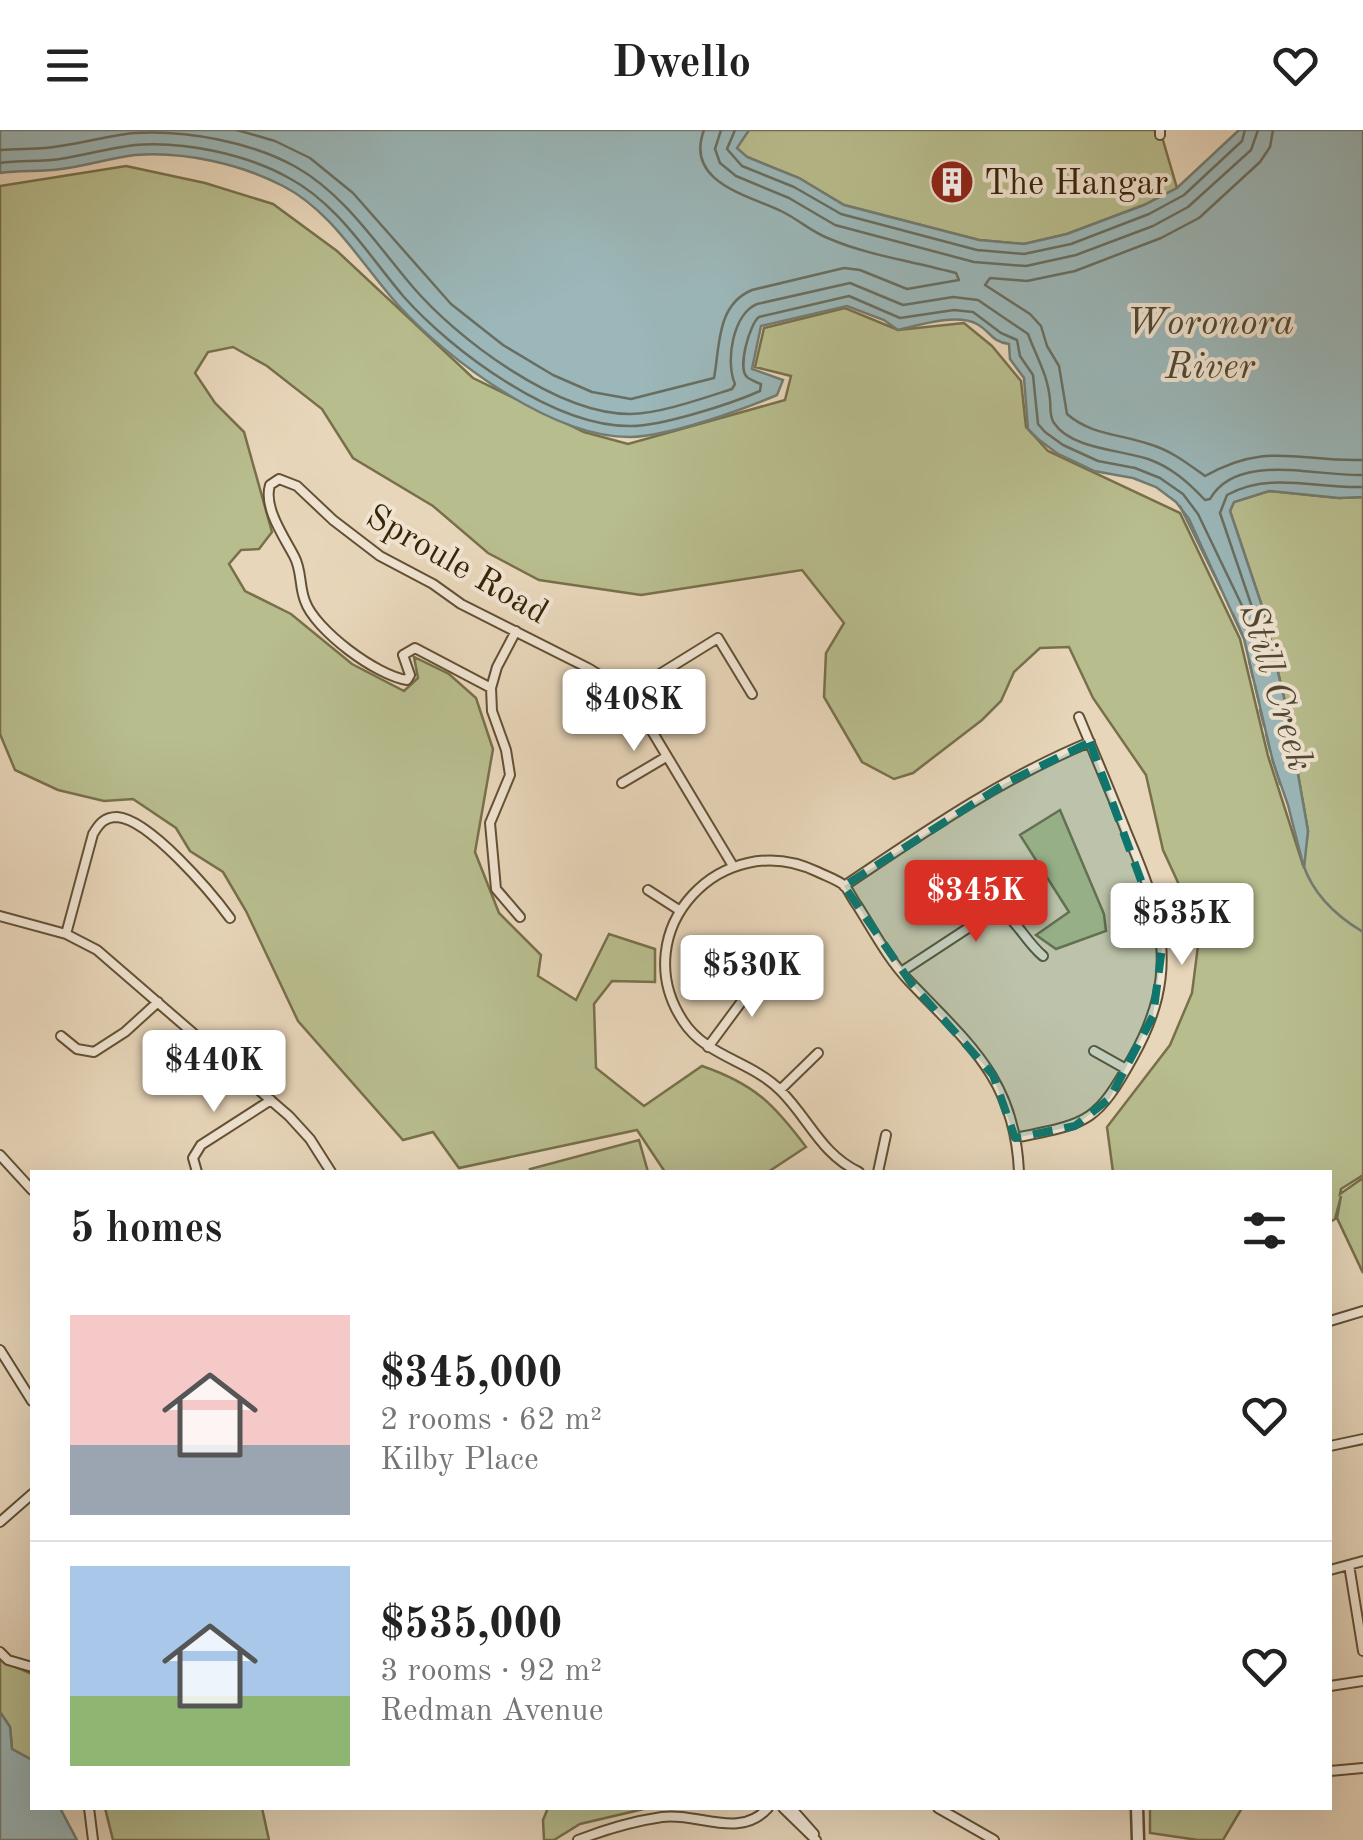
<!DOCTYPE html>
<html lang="en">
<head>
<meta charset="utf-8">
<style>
	:root { --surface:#fff; --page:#f6f6f6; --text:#222; --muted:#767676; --line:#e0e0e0; --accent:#d93025 }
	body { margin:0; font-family:"Old Standard TT",serif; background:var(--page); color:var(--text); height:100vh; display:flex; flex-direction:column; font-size:38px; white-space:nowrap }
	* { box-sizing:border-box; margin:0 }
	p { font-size:32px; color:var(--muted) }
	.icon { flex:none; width:55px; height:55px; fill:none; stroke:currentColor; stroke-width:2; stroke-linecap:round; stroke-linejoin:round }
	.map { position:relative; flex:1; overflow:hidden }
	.drawer { position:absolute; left:30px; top:1040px; width:1302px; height:640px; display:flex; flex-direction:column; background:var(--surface); border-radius:0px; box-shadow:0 10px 40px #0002 }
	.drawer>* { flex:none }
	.price { position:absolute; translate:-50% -85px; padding:0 22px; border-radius:10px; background:#fff; color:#222; font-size:32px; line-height:65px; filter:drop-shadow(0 2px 5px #0008) }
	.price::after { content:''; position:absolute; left:50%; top:60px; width:30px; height:22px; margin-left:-15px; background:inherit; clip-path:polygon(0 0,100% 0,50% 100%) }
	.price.current { background:var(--accent); color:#fff }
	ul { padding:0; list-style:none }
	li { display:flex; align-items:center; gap:30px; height:250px; padding:0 40px }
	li+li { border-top:2px solid var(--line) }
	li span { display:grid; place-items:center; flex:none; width:280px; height:200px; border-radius:0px; color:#555 }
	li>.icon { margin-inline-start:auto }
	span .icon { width:120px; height:120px; fill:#fffc; stroke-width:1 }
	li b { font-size:42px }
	h2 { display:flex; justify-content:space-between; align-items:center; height:120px; padding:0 40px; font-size:42px }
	header { display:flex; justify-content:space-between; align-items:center; height:130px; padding:0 40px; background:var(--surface); font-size:45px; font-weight:700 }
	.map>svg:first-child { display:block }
</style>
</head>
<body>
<header><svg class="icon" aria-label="menu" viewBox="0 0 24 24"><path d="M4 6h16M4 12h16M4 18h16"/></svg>Dwello<svg class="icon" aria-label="heart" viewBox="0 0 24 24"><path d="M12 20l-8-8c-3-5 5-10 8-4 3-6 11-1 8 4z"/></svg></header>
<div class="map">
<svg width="1363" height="1710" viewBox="0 0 1363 1710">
	<rect width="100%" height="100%" fill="#e8d6ba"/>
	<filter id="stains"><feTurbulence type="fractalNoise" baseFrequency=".002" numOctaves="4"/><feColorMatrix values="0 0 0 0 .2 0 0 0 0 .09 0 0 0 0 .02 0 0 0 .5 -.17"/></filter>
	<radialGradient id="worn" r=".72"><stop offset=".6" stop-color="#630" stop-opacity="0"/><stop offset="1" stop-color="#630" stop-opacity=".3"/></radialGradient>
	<path fill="#b8bd8e" stroke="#78704b" stroke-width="2.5" d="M 749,0 L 1160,0 L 1177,58 L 1144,75 L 1067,104 L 1024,114 L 979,110 L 844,75 L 799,48 L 747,27 L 736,18 Z
		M 126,36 L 205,53 L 273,74 L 337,121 L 473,248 L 584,302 L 628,314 L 785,270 L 791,246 L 755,237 L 764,198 L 845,178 L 898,200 L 964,193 L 992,216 L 1021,251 L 1026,297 L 1048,321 L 1180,383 L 1240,509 L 1268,626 L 1303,735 L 1308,701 L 1286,576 L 1263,479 L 1230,381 L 1234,372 L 1269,361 L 1339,368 L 1363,367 L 1363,1045 L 1341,1059 L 1340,1064 L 1363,1048 L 1363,1143 L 1337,1088 L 1341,1066 L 1335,1089 L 1330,1092 L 1330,1042 L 1113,1042 L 1107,997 L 1170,915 L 1192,863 L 1200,800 L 1163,720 L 1146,645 L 1093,568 L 1069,517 L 1040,518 L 1014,542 L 1001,571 L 982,590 L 913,643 L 894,649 L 862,632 L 824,567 L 826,523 L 844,493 L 802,440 L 641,465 L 539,450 L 488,423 L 433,376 L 353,328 L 322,279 L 267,236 L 233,217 L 208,222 L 195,243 L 215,273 L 244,302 L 272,402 L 259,419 L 241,420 L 229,434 L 245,461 L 291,484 L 352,534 L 404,561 L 418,548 L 414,527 L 449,544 L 476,568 L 493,619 L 475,722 L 499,783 L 541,825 L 538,846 L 576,870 L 609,804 L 655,819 L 655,852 L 612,851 L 594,874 L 596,938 L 644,976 L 702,936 C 754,954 773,973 806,1017 L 768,1042 L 665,1042 L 637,1000 L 459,1038 L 433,1002 L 403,1010 L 298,891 L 246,781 L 223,742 L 190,721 L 176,698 L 133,669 L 104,671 L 58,660 L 15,640 L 0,604 L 0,56 Z
		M 1060,680 L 1104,784 L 1106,801 L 1056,819 L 1036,805 L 1069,782 L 1020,705 Z
		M 639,1010 L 648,1042 L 531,1042 L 530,1039 Z
		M 0,1530 L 32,1544 L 32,1630 L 12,1619 L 10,1597 L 0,1582 Z
		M 105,1678 L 262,1678 L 269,1710 L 113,1710 Z
		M 548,1678 L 648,1678 L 580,1694 L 554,1710 L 544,1710 L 543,1690 Z
		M 1150,1678 L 1242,1678 L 1223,1710 L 1198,1710 L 1150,1703 Z"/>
	<path fill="#9bb7b9" stroke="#737c72" stroke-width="2.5" d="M 0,0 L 749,0 L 737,18 L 747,27 L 799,48 L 844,75 L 979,110 L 1024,114 L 1067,104 L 1144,75 L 1177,58 L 1239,0 L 1363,0 L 1363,367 L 1339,368 L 1269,361 L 1234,372 L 1230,381 L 1263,479 L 1286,576 L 1308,701 L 1304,738 L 1288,675 L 1273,632 L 1244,509 L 1189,389 L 1176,372 L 1156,357 L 1133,348 L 1094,341 L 1058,324 L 1038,309 L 1028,299 L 1024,248 L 1010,229 L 1009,214 C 992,212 991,202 977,194 C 957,183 919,195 898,200 L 884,190 L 847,176 L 761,196 L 752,239 L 783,250 L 777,265 C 742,280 669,306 631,307 C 553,308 449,231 398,175 C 362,135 332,81 283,56 C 241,34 183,21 135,25 C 110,28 86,36 61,39 C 41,42 20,40 0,43 Z
		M 0,1582 L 10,1597 L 12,1619 L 32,1630 L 32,1678 L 60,1678 L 77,1710 L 0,1710 Z"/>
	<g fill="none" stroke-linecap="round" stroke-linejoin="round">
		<path stroke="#696e60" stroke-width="2.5" d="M 237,0 L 275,11 L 310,28 L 353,63 L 451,174 L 503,215 L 553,245 L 592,262 L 631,269 L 714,248 C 720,217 716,175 752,160 L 844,138 L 860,140 L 907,159 L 959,150 L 956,143 C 916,132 867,125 830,109 C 813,103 799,90 783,82 C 749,65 684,53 704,0
			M 721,0 L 715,19 L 720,33 L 736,46 L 789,68 L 835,95 L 974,132 L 1026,136 L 1076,125 L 1153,96 L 1188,77 L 1251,20 L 1258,0
			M 735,0 L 727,19 L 742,36 L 794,57 L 841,84 L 977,120 L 1024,124 L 1071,114 L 1149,84 L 1184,65 L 1242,11 L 1245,0
			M 1273,0 L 1270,17 L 1260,32 L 1199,88 L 1161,108 L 1075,141 L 1027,151 L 990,148 L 985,155 L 1030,184 L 1041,196 L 1047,216 L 1059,236 L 1067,284 C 1091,305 1120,304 1149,314 C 1170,320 1187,333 1205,346 C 1268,311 1297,332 1363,330
			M 0,20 C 20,18 41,20 60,16 C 85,13 110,5 135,3 C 186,0 252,12 296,37 C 344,64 377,115 412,156 C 457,209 557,284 630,284 C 659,284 704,268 732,259 L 735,254 C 725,231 733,184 757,174 L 850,153 L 903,175 L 953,167 L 978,170 L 1028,204 C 1036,226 1048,245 1050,270 C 1051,277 1049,286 1054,293 C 1071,319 1122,320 1148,329 C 1171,337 1188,352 1205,370 L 1210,369 C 1237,321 1318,347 1363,345
			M 0,33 C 20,30 40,32 60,29 C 85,25 110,18 135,15 C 184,11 246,24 289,48 C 338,74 369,126 404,167 C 452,221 553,296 629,296 C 659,297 731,274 760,261 L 761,254 C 760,254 747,248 747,247 C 737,238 750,193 759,187 L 849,166 L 900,188 L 954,180 L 973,182 L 1001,203 L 1017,210 L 1020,226 L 1033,245 L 1038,294 L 1045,302 L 1063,315 L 1098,331 L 1135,338 L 1160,348 L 1183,364 L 1198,384 L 1247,486 L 1253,480 L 1220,383 L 1227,365 C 1269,341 1317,359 1363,357"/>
		<path stroke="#737c72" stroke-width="2.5" d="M 1180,376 L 1221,459
			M 1233,484 L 1242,504
			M 1249,531 L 1253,548
			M 1255,555 L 1259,572
			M 1260,580 L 1264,596
			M 1266,604 L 1270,621
			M 1272,628 L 1280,654
			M 1303,734 C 1313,764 1336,786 1363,802"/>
		<defs>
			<path id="minor" d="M 1160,0 L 1160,5
				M 516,501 L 497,537 L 491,558 L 492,581 L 506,620 L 510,645 L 490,693 L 496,759 L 520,787
				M 491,558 L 415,518 L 403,525 L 410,545 L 407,550 C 377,546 315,500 305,471 C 299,456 302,440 294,426 C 284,407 263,377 270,355 L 279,349 L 297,356 L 333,390 L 380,426 L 433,454 L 461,474 L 588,538 L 629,563 L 733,736
				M 629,563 L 718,508 L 752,564
				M 622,653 L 666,627
				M 844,756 C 923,703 1002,648 1090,612
				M 648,760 L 679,780
				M 0,786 L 66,804 L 97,820 L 289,986 L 310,1009 L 331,1042
				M 66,804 L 93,704 C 99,694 104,687 117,687 C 149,689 211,762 230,788
				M 901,842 L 991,783 L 1000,780 C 1016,789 1026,812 1043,826
				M 61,906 L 77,919 L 94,922 L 125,902 L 158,872
				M 708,917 L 765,840
				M 1094,921 L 1126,939
				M 780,960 L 818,923
				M 1015,1008 C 1088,993 1096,994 1133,927 C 1181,841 1162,786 1126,701 C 1111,663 1095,625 1079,587
				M 0,1025 L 32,1060
				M 197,1042 L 193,1028 L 201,1015 L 271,970
				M 859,1042 C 821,1024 809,989 781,961 C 752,931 706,927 683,891 C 624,801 722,695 818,742 C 826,746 838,750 845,756 C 849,761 853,770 857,775 C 873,800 888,829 909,851 C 968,913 1015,949 1019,1042
				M 878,1042 L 886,1005
				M 1330,1191 L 1363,1181
				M 0,1220 L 32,1271
				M 1330,1316 L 1363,1309
				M 0,1392 L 32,1364
				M 1349,1435 L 1363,1521
				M 1330,1440 L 1363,1431
				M 0,1522 L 8,1530 L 32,1537
				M 1330,1556 L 1363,1551
				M 1330,1641 L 1363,1638
				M 89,1678 L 93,1710
				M 783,1678 L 816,1710
				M 791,1678 L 814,1704
				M 938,1678 L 994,1710
				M 578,1710 C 604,1700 634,1691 662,1687 C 698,1682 739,1710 768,1678"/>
			<path id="tertiary" d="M 1137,1678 L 1138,1710"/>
		</defs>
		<use href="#minor" stroke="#635034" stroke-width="12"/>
		<use href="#tertiary" stroke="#635034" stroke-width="15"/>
		<use href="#minor" stroke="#f0e4d2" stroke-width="8"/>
		<use href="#tertiary" stroke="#f0e4d2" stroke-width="10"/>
	</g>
	<path fill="#0f766e" fill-opacity="0.2" stroke="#0f766e" stroke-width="8" stroke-dasharray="20 12" stroke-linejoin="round" d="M 1090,612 L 1163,810 L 1153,886 L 1110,968 L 1075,996 L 1015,1008 L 993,945 L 911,853 L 844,756 L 1006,653 Z"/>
	<defs>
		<symbol id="building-disc" viewBox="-11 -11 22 22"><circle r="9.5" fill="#8f2418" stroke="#f0e4d2"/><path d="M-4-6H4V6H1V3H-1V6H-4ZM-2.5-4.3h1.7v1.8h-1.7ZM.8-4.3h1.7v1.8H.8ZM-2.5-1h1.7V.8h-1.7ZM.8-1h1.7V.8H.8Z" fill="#fff"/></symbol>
	</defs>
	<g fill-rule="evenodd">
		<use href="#building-disc" x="927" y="27" width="50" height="50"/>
	</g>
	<g text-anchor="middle" stroke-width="8" stroke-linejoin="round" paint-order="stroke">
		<g font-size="35" fill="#372408" stroke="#f0e4d2" text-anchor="start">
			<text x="984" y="64">The Hangar</text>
		</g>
		<g font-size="35" fill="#372408" stroke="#f0e4d2">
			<text transform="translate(458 433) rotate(30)" y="12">Sproule Road</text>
		</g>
		<g font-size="38" font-style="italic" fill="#504934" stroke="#f0e4d2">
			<text x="1210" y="204">Woronora<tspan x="1210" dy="44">River</tspan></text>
			<text transform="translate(1278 557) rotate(73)" y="13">Still Creek</text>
		</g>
	</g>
	<rect width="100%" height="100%" filter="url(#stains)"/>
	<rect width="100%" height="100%" fill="url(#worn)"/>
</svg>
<b class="price" style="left:634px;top:624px">$408K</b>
<b class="price current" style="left:976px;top:815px">$345K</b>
<b class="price" style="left:1182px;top:838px">$535K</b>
<b class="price" style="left:752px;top:890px">$530K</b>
<b class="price" style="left:214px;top:985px">$440K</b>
<section class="drawer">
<h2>5 homes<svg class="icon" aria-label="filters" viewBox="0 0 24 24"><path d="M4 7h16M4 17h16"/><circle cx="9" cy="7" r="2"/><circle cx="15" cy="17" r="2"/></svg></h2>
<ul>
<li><span style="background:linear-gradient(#f6c9c9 65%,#9aa5b1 0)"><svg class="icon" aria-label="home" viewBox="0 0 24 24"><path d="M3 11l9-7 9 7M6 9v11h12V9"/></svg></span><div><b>$345,000</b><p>2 rooms · 62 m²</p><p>Kilby Place</p></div><svg class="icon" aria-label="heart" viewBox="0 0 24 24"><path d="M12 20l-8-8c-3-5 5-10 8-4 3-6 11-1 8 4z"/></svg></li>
<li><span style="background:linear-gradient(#a9c7e8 65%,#8fb573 0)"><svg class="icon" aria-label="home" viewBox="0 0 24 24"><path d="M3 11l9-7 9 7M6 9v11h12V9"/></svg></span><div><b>$535,000</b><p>3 rooms · 92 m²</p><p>Redman Avenue</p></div><svg class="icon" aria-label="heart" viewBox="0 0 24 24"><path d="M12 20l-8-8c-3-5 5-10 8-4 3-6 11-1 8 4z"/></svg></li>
</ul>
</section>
</div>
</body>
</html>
